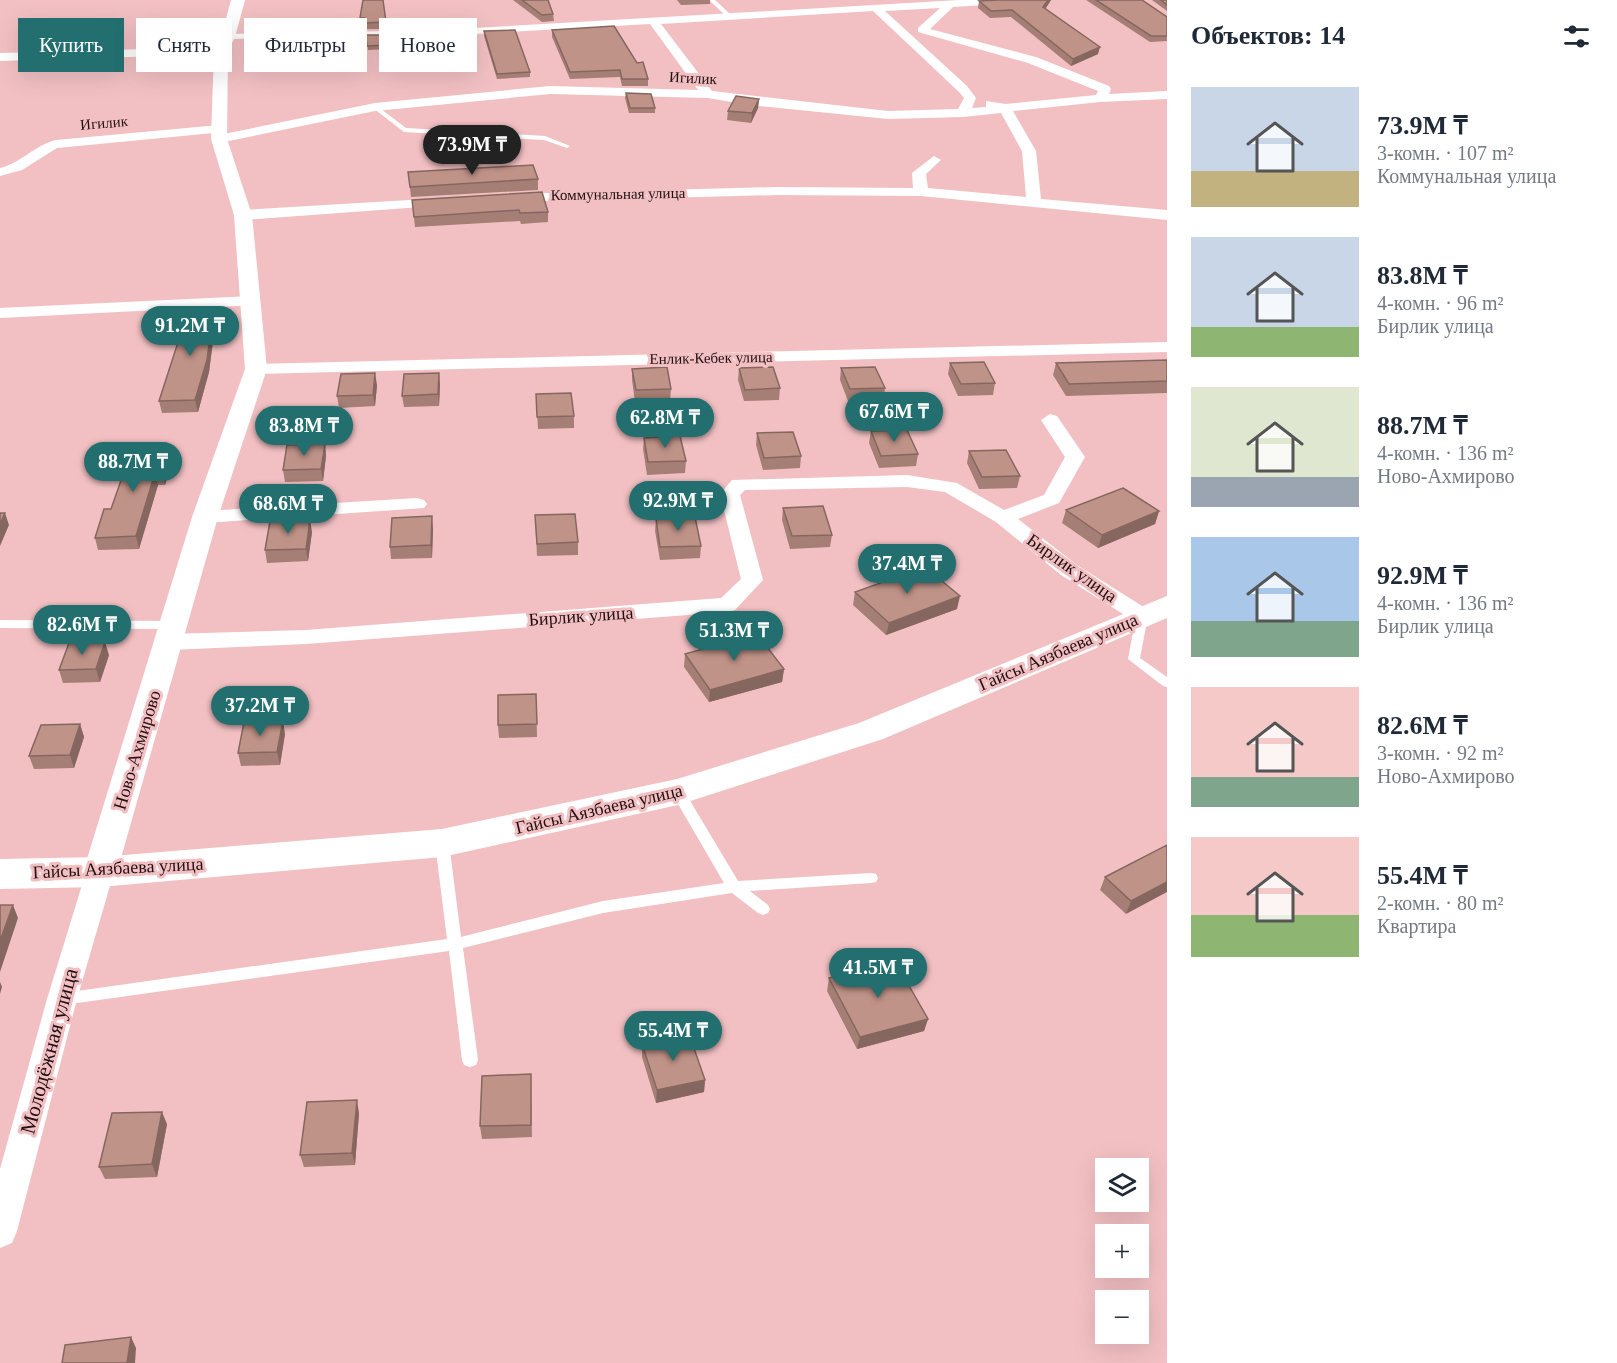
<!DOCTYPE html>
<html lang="ru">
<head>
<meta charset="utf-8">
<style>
	:root { --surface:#fff; --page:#f2f2f3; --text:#1f2937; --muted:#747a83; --accent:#236e6e }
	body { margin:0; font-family:Georgia,serif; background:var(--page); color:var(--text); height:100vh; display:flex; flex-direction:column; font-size:22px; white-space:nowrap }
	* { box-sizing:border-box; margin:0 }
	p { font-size:20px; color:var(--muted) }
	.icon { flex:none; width:33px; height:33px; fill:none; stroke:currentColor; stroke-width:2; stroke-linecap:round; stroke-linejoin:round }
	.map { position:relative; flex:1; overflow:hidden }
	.panel { display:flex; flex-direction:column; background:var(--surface); width:450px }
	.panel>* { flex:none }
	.banner { position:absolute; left:18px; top:18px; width:570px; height:54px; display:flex; gap:12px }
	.buttons { position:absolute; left:1095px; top:1158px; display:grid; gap:12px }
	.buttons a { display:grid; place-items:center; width:54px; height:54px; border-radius:0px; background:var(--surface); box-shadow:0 6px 24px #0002; font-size:30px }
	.price { position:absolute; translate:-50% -51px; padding:0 14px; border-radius:21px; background:var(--accent); color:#fff; font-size:20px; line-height:39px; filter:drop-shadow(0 2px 3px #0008) }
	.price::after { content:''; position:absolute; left:50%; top:36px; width:18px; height:14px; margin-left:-9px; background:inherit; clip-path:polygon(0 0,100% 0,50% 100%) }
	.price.active { background:#222; color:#fff }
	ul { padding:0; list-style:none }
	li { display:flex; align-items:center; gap:18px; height:150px; padding:0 24px }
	li span { display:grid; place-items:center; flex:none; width:168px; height:120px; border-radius:0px; color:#555 }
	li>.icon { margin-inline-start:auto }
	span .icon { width:72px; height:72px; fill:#fffc; stroke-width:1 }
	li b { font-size:26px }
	h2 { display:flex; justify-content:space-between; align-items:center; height:72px; padding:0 24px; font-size:26px }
	.tag { padding:0 21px; border-radius:0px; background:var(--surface); box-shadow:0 6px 24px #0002; font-size:21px; line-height:54px }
	.tag.active { background:var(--accent); color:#fff }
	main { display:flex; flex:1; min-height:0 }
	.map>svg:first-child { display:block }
</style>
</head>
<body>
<main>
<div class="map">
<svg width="1167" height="1363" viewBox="0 0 1167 1363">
	<rect width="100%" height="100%" fill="#f2c0c3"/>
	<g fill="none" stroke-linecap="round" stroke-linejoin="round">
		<path fill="#fff" fill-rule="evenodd" d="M 709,0 L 715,0 L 731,15 L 731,17 L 727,17 Z
			M 373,106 L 377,106 L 406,128 L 545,136 L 570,146 L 567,148 L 544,140 L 404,132 L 373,108 Z
			M 1142,612 L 1148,616 L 1140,658 L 1167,677 L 1167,687 L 1163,686 L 1128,659 L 1136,616 Z
			M 0,620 L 173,621 L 179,625 L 173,629 L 0,628 Z
			M 678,787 L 683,789 L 738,881 L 871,873 L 876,874 L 878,878 L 876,882 L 871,883 L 750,891 L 768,905 L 770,909 L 768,913 L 763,915 L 758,913 L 732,893 L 603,913 L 463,948 L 478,1060 L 476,1065 L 470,1067 L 464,1065 L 462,1060 L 449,951 L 63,1005 L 58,1003 L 55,999 L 58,995 L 63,993 L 447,939 L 435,843 L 437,839 L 442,838 L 447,839 L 449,843 L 461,937 L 603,901 L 724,883 L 671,792 L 673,789 Z"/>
		<path fill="#fff" fill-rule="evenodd" d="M 959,0 L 1021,0 L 1016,3 L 953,7 L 930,29 L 1036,57 L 1109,86 L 1111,89 L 1109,94 L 1167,91 L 1167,99 L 1100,102 L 1013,111 L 1036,151 L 1041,199 L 1167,210 L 1167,220 L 921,196 L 777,195 L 511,202 L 504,198 L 511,194 L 777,187 L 913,188 L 912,173 L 934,156 L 941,160 L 926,174 L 928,188 L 1026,197 L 1022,151 L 1001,113 L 963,117 L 888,119 L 749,105 L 708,98 L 550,94 L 375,111 L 219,143 L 212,139 L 219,135 L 375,103 L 550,86 L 698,90 L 650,24 L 440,36 L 224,39 L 222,37 L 228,34 L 440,30 ZM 940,8 L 918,28 L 918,32 L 1028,63 L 1098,91 L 1096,95 L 1006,104 L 986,101 L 986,107 L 972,108 L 976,98 L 967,86 L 885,11 ZM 873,11 L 959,92 L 964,98 L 958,109 L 888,111 L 712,91 L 661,24 Z
			M 221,47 L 227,51 L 225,54 L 0,61 L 0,53 Z
			M 219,125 L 224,126 L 224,132 L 57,148 L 22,170 L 0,176 L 0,168 C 21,163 35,145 56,140 Z
			M 443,198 L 450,202 L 448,205 L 243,220 L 235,215 L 243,210 Z
			M 252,296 L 258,297 L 260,301 L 258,305 L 0,318 L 0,308 Z
			M 1167,342 L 1167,352 L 256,374 L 247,369 L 256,364 Z
			M 1050,414 L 1057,416 L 1085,457 L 1059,503 L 1018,519 L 1077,565 L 1150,611 L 1153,616 L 1150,621 L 1142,623 L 1134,621 L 1061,575 L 996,522 L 945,492 L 907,487 L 745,490 L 740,495 L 763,580 L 735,610 L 727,612 L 306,644 L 169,650 L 161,647 L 157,642 L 161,637 L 169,634 L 306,630 L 721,598 L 741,579 L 720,494 L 732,480 L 907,475 L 957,483 L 1004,510 L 1044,495 L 1065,457 L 1041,420 Z
			M 417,498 L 424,500 L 427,504 L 424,508 L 205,523 L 198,521 L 195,517 L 198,513 L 205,511 Z
			M 100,861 L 110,864 L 114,872 L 77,999 L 17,1231 L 12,1243 L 0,1248 L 0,1169 L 47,999 L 86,872 L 90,864 Z"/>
		<path fill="#fff" fill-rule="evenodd" d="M 231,0 L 245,0 L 235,37 L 228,51 L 227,139 L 252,215 L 267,369 L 218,517 L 117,872 L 112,881 L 100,885 L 88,881 L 83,872 L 192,517 L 245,369 L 234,215 L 211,139 L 214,51 L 221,37 Z"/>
		<path fill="#fff" fill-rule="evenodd" d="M 1167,596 L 1167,618 L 883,739 L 678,805 L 442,857 L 100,887 L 0,889 L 0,859 L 100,857 L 442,829 L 677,779 L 859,723 Z"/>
	</g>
	<path fill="#a57e75" d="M 383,0 L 387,29 L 366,29 L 365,24 L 361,24 L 360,18 Z
		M 513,0 L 548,0 L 553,14 L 554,21 L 542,22 Z
		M 677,0 L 710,0 L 710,4 L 681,5 Z
		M 1051,0 L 1045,9 L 1098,54 L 1071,66 L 1011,17 L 990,18 L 978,8 L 979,1 Z
		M 1086,0 L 1142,0 L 1167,17 L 1167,41 L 1150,42 Z
		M 1152,0 L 1167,0 L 1167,11 Z
		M 552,30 L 648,79 L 648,86 L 622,86 L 620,77 L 570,79 L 552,37 Z
		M 484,31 L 530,72 L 530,77 L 497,79 L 484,36 Z
		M 366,35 L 388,35 L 390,49 L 368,50 Z
		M 626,93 L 655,108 L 655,113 L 629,113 L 625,98 Z
		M 759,99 L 758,108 L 751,123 L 727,120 L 728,111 Z
		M 408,172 L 538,179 L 538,190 L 411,197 Z
		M 412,200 L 548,212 L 548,222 L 521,224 L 520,221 L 415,227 Z
		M 214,307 L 216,318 L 209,372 L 198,412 L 162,413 L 159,401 L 184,333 Z
		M 1167,360 L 1167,393 L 1066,396 L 1053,375 L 1056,363 Z
		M 950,363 L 995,383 L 993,395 L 958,396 L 948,374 Z
		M 739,368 L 780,388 L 779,400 L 744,401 L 738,380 Z
		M 841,368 L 885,388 L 883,400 L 848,401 L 840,380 Z
		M 632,369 L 671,389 L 670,401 L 635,402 L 632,380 Z
		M 440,384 L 439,406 L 404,407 L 402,396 Z
		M 377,385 L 375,406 L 339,408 L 337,396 Z
		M 536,394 L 574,416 L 574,428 L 538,429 Z
		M 871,431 L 918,454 L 916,466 L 879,468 L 869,443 Z
		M 757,433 L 801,456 L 800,468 L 763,470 L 756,445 Z
		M 644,438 L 686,461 L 685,473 L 647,475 L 643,449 Z
		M 325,444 L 326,456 L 323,481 L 285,482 L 283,470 Z
		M 969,451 L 1020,476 L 1017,488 L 979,489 L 967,463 Z
		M 173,459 L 165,485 L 158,485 L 139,549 L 98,550 L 95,538 L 111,509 Z
		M 783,508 L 832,535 L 830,547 L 790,549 L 782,520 Z
		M 1066,510 L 1159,511 L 1155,524 L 1098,548 L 1062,523 Z
		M 535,515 L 578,542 L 578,555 L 537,556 Z
		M 656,519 L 701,546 L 700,558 L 660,560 L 655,531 Z
		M 433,529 L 432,558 L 391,559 L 390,547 Z
		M 312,532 L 308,561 L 267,563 L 265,550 Z
		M 855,592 L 957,609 L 886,635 L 853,605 Z
		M 685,654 L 784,669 L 782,682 L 709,702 L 684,667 Z
		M 109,655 L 100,682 L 63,683 L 59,670 Z
		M 536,694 L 537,737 L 499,738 L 498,725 Z
		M 80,724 L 84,737 L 74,768 L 34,769 L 29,756 Z
		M 285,734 L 280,765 L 241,766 L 238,753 Z
		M 1167,845 L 1126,914 L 1100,890 L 1105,877 Z
		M 829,978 L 928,1019 L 924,1031 L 857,1049 L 827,991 Z
		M 642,1044 L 705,1080 L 704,1092 L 656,1103 L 642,1057 Z
		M 531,1074 L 532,1137 L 482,1139 L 480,1126 Z
		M 359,1113 L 355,1165 L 304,1167 L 300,1155 Z
		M 167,1124 L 157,1177 L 105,1179 L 99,1167 Z"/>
	<path fill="#86675f" d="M 1048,0 L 1051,0 L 1042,14 L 1043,7 Z
		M 1100,47 L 1098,54 L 1071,66 L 1073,59 Z
		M 759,99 L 758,108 L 751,123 L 752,113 Z
		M 214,307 L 216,318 L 209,372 L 198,412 L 195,400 Z
		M 375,373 L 377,385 L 375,406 L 373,395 Z
		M 439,373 L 440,384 L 439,406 L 438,394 Z
		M 325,444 L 326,456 L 323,481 L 321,469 Z
		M 170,447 L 173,459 L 165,485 L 162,473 Z
		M 155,473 L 158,485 L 139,549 L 136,536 Z
		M 1159,511 L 1155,524 L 1098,548 L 1102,535 Z
		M 5,513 L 9,525 L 0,546 L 0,524 Z
		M 432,516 L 433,529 L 432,558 L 431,545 Z
		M 310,520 L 312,532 L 308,561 L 306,549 Z
		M 960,596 L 957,609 L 886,635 L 889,623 Z
		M 105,642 L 109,655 L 100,682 L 96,669 Z
		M 784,669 L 782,682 L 709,702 L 710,690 Z
		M 283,721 L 285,734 L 280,765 L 277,752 Z
		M 80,724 L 84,737 L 74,768 L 70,755 Z
		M 1167,882 L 1167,892 L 1126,914 L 1131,901 Z
		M 13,905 L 18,918 L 0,972 L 0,941 Z
		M 0,982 L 2,987 L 0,994 Z
		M 928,1019 L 924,1031 L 857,1049 L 860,1037 Z
		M 705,1080 L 704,1092 L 656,1103 L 657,1090 Z
		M 357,1100 L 359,1113 L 355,1165 L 352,1153 Z
		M 162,1112 L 167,1124 L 157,1177 L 152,1164 Z
		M 131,1337 L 136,1348 L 135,1363 L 127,1363 Z"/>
	<path fill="#c09388" stroke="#86675f" stroke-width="1.5" d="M 363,0 L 383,0 L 386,22 L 365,23 L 365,18 L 360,18 Z
		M 522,0 L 548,0 L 553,14 L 542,15 Z
		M 998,0 L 1048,0 L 1043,7 L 1100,47 L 1073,59 L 1012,10 L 991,11 L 979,1 Z
		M 1096,0 L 1142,0 L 1167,17 L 1167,36 L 1151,36 Z
		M 1161,0 L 1167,0 L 1167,5 Z
		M 614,26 L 637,63 L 643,62 L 648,79 L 622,79 L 620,70 L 570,72 L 552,30 Z
		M 515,30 L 530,72 L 497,74 L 484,31 Z
		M 366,35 L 388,35 L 389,45 L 367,46 Z
		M 626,93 L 651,94 L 655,108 L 630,108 Z
		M 736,96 L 759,99 L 752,113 L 728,111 Z
		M 533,165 L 538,179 L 410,187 L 408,172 Z
		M 542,192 L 548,212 L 520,213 L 519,210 L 414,217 L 412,200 Z
		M 214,307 L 207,360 L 195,400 L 159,401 L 181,333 L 184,333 L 188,309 Z
		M 1167,360 L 1167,381 L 1069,384 L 1056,363 Z
		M 984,362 L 995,383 L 961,384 L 950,363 Z
		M 667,367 L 671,389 L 636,390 L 632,369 Z
		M 773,367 L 780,388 L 745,390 L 739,368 Z
		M 875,367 L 885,388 L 850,389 L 841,368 Z
		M 375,373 L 373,395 L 337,396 L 341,374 Z
		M 439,373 L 438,394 L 402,396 L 404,374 Z
		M 571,393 L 574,416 L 537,417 L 536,394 Z
		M 907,430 L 918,454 L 881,456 L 871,431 Z
		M 793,432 L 801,456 L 764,458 L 757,433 Z
		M 680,436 L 686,461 L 648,462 L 644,438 Z
		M 325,444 L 321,469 L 283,470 L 287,445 Z
		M 170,447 L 162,473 L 155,473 L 136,536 L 95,538 L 104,509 L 111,509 L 132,449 Z
		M 1006,450 L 1020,476 L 982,477 L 969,451 Z
		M 1123,488 L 1159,511 L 1102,535 L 1066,510 Z
		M 823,506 L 832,535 L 792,536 L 783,508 Z
		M 0,513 L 5,513 L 0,524 Z
		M 575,514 L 578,542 L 537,544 L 535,515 Z
		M 432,516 L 431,545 L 390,547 L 392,518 Z
		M 695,517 L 701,546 L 660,547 L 656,519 Z
		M 310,520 L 306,549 L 265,550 L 270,521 Z
		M 925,567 L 960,596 L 889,623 L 855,592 Z
		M 757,634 L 784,669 L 710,690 L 685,654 Z
		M 105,642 L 96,669 L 59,670 L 69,643 Z
		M 536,694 L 537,724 L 498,725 L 498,695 Z
		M 283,721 L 277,752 L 238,753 L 244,722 Z
		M 80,724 L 70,755 L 29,756 L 41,725 Z
		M 1167,845 L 1167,882 L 1131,901 L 1105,877 Z
		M 0,905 L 13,905 L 0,941 Z
		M 895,961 L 928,1019 L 860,1037 L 829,978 Z
		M 689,1034 L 705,1080 L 657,1090 L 642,1044 Z
		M 531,1074 L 531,1125 L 480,1126 L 482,1076 Z
		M 357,1100 L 352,1153 L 300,1155 L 307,1102 Z
		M 162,1112 L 152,1164 L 99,1167 L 112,1113 Z
		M 131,1337 L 127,1363 L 62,1363 L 65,1345 Z"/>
	<g text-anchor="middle" stroke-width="6" stroke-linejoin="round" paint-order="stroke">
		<g font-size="15" fill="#211012" stroke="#f2c0c3">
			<text transform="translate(693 78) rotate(3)" y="5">Игилик</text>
			<text transform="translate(104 123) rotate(-5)" y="5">Игилик</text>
			<text transform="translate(618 194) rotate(-1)" y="5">Коммунальная улица</text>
			<text transform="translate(711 358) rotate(-1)" y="5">Енлик-Кебек улица</text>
		</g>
		<g font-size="18" fill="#211012" stroke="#f2c0c3">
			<text transform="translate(1072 568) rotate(35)" y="6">Бирлик улица</text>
			<text transform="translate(581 616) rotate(-4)" y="6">Бирлик улица</text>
			<text transform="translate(1058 652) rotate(-23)" y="6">Гайсы Аязбаева улица</text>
			<text transform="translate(137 750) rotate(-73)" y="6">Ново-Ахмирово</text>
			<text transform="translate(599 809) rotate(-13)" y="6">Гайсы Аязбаева улица</text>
			<text transform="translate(118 868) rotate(-3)" y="6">Гайсы Аязбаева улица</text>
		</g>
		<g font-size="21" fill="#211012" stroke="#f2c0c3">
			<text transform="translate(49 1051) rotate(-75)" y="7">Молодёжная улица</text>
		</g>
	</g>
</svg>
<div class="buttons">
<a><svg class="icon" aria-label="layers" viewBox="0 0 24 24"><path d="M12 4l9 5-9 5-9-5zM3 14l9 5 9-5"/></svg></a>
<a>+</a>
<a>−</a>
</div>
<b class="price active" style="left:472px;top:176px">73.9M ₸</b>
<b class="price" style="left:190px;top:357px">91.2M ₸</b>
<b class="price" style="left:894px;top:443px">67.6M ₸</b>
<b class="price" style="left:665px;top:449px">62.8M ₸</b>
<b class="price" style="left:304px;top:457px">83.8M ₸</b>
<b class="price" style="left:133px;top:493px">88.7M ₸</b>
<b class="price" style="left:678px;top:532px">92.9M ₸</b>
<b class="price" style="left:288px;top:535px">68.6M ₸</b>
<b class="price" style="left:907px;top:595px">37.4M ₸</b>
<b class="price" style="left:82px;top:656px">82.6M ₸</b>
<b class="price" style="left:734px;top:662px">51.3M ₸</b>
<b class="price" style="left:260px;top:737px">37.2M ₸</b>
<b class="price" style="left:878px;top:999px">41.5M ₸</b>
<b class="price" style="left:673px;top:1062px">55.4M ₸</b>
<div class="banner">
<a class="tag active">Купить</a>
<a class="tag">Снять</a>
<a class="tag">Фильтры</a>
<a class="tag">Новое</a>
</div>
</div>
<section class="panel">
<h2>Объектов: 14<svg class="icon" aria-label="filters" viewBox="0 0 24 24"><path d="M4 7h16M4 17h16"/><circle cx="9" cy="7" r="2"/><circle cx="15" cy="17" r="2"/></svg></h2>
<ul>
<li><span style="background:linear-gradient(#c9d6e8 70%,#c2b280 0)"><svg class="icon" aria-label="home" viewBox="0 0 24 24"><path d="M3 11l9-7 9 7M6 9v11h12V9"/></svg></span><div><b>73.9M ₸</b><p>3-комн. · 107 m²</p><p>Коммунальная улица</p></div></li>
<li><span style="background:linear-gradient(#c9d6e8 75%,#8fb573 0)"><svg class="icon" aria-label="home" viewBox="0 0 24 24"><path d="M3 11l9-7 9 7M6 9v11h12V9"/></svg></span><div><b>83.8M ₸</b><p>4-комн. · 96 m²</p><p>Бирлик улица</p></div></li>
<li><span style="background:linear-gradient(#dfe7d0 75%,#9aa5b1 0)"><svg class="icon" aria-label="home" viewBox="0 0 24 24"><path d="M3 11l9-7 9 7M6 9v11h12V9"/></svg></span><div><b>88.7M ₸</b><p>4-комн. · 136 m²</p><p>Ново-Ахмирово</p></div></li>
<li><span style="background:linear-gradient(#a9c7e8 70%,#7fa58c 0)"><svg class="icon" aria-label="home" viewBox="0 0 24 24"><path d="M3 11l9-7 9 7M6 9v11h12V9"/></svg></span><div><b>92.9M ₸</b><p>4-комн. · 136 m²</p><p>Бирлик улица</p></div></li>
<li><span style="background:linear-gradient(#f6c9c9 75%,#7fa58c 0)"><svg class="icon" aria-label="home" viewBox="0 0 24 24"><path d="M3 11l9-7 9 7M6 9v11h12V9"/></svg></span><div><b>82.6M ₸</b><p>3-комн. · 92 m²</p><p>Ново-Ахмирово</p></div></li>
<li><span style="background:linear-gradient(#f6c9c9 65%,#8fb573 0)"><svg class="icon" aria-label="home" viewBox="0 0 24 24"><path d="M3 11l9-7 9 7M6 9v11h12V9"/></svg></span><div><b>55.4M ₸</b><p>2-комн. · 80 m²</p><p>Квартира</p></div></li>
</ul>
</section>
</main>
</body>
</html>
